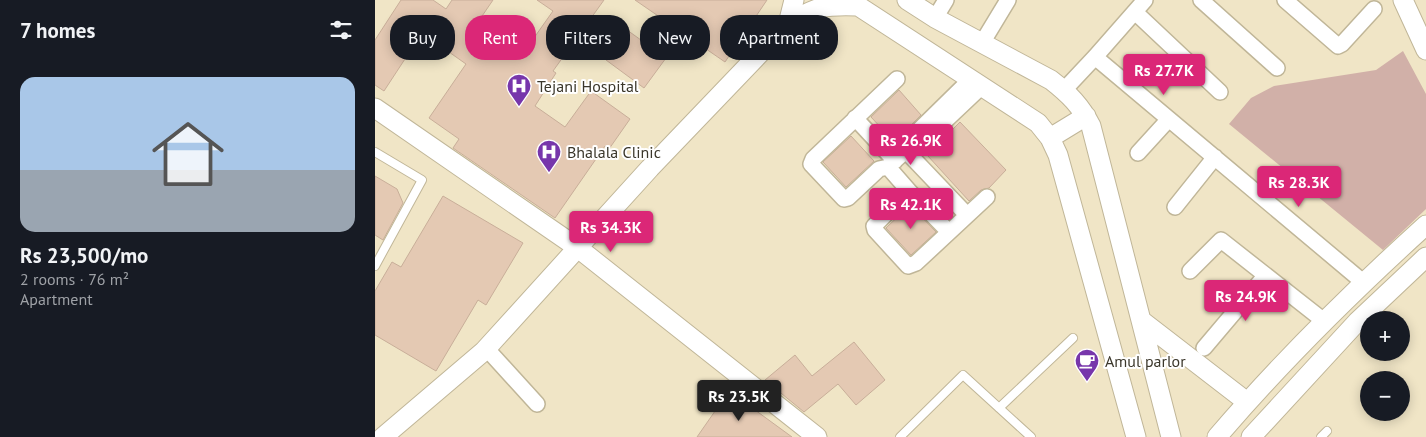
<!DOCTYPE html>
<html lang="en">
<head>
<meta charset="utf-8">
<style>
	:root { --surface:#171b24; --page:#20242c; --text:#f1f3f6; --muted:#9ea1a6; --line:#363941; --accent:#db2777 }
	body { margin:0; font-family:"PT Sans",sans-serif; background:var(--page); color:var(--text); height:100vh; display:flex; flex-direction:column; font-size:19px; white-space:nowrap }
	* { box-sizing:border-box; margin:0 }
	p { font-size:16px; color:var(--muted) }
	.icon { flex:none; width:28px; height:28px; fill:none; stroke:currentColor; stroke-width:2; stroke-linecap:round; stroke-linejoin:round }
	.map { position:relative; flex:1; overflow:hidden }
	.drawer { display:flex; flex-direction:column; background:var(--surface); width:375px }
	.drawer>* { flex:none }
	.banner { position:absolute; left:15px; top:15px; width:475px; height:45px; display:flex; gap:10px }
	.buttons { position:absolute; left:985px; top:311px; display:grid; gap:10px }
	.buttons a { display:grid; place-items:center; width:50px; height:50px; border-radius:50%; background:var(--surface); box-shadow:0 2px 12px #0003; font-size:25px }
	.price { position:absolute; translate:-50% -42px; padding:0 11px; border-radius:5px; background:var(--accent); color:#fff; font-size:16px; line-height:32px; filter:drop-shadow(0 1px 2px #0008) }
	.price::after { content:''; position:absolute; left:50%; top:30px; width:15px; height:11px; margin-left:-8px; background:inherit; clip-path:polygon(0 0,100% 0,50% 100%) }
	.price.active { background:#222; color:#fff }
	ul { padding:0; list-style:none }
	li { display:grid; align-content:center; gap:10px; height:265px; padding:0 20px }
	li+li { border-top:1px solid var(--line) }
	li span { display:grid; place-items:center; height:155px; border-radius:15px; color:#555 }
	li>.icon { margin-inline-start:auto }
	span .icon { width:90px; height:90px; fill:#fffc; stroke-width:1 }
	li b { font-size:21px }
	h2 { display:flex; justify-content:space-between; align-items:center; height:60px; padding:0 20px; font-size:21px }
	.chip { padding:0 18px; border-radius:20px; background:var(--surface); box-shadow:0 2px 12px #0003; font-size:18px; line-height:45px }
	.chip.active { background:var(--accent); color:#fff }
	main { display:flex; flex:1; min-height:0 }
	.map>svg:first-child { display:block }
</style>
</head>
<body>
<main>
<section class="drawer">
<h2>7 homes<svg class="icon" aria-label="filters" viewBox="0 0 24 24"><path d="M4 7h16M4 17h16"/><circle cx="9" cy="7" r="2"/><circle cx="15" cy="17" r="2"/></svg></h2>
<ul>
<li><span style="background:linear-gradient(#a9c7e8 60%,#9aa5b1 0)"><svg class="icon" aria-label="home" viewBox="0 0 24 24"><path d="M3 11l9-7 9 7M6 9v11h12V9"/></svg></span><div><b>Rs 23,500/mo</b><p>2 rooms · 76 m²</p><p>Apartment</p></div></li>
</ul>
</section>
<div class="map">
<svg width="1051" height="437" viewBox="0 0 1051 437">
	<rect width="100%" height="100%" fill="#f0e5c6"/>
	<path fill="#d1b0a8" d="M 1028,51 L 1051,94 L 1051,209 L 1008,250 L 854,124 L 876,98 L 899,86 L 1001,70 Z"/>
	<path fill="#e4c9b3" stroke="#c8ae99" d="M 26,0 L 58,0 L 71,9 L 77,0 L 118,0 L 103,22 L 149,52 L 178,11 L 162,0 L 229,0 L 178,71 L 181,73 L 160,106 L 190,127 L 216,91 L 255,119 L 234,149 L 230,146 L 180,218 L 78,148 L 84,139 L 54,118 L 91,64 L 47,33 L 9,91 L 0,85 L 0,40 Z
		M 260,0 L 392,0 L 350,62 Z
		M 252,30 L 291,58 L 269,88 L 231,60 Z
		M 524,90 L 546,115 L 537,124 L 531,136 L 522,145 L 496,117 Z
		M 585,122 L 631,170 L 614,188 L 606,190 L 594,201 L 552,155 Z
		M 476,136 L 499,161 L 471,187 L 448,162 Z
		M 0,176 L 22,189 L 28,203 L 8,240 L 0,235 Z
		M 68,196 L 148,243 L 111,305 L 103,300 L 61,371 L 0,335 L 0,291 L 17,262 L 26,267 Z
		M 535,205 L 561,232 L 536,255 L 511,228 Z
		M 479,342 L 510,380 L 481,405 L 463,384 L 429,412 L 390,380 L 420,355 L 437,376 Z
		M 354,391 L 417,437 L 322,437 Z"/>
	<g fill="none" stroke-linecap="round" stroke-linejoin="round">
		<defs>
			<path id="service" d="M 0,152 L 47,180 L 0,266
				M 624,408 L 698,338
				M 525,437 L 588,375 L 656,437
				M 946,437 L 952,431"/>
			<path id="minor" d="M 826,0 L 902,68
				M 910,0 L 963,46 L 967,44 L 999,9
				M 760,12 L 845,92
				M 560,18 L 571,0
				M 607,43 L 633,0
				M 720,57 L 988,282
				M 595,80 L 544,130 L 541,141 L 552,138 L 606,87
				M 689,90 L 720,57 L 770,0
				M 480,118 L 520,161
				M 531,151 L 592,215
				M 763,153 L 794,119
				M 513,167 L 504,169 L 473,198 L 469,199 L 436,164 L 438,159 L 522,79
				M 534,191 L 513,167 L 538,144
				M 800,207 L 840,157
				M 574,232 L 534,191 L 499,226 L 500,230 L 533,266 L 541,263 L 612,197
				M 815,271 L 846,240 L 949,321
				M 111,348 L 162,404
				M 829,348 L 890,276"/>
			<path id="tertiary" d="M 474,0 L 663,123 L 675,138 L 683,155 L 761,437
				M 532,0 L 560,18 L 676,80 C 694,94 706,106 716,126 L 796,437
				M 1028,0 L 1051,50
				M 413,24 L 419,0
				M 0,108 L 203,248 L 442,437
				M 675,138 L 711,116
				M 767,321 L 872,402
				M 8,437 L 109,351 L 275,168 L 413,24 C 442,6 448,5 482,6
				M 842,437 C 907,361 977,292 1051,225
				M 876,437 L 982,322 L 1051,257"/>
		</defs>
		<use href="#service" stroke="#c0b698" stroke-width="10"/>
		<use href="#minor" stroke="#c0b698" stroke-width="18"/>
		<use href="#tertiary" stroke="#c0b698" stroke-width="21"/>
		<use href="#service" stroke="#fff" stroke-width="8"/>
		<use href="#minor" stroke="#fff" stroke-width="15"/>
		<use href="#tertiary" stroke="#fff" stroke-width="19"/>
	</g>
	<defs>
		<symbol id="hospital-pin" viewBox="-11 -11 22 30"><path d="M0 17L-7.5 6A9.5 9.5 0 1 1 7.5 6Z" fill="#7736ab" stroke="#fff"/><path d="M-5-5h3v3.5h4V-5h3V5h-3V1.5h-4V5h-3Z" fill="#fff"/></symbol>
		<symbol id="cafe-pin" viewBox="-11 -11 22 30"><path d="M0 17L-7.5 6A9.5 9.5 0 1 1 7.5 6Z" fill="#7736ab" stroke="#fff"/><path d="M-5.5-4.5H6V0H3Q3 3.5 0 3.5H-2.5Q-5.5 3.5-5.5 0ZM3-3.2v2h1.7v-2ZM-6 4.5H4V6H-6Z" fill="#fff"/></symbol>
	</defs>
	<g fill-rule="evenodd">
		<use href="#hospital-pin" x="130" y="72" width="28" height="38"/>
		<use href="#hospital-pin" x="160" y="138" width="28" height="38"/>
		<use href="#cafe-pin" x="698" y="347" width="28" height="38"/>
	</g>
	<g text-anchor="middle" stroke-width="4" stroke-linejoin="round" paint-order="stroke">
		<g font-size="16" fill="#3b372b" stroke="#fff" text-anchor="start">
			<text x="162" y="92">Tejani Hospital</text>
			<text x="192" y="158">Bhalala Clinic</text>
			<text x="730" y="367">Amul parlor</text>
		</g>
	</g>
</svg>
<div class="buttons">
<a>+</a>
<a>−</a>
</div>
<b class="price" style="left:789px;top:96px">Rs 27.7K</b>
<b class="price" style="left:536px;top:166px">Rs 26.9K</b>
<b class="price" style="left:924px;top:208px">Rs 28.3K</b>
<b class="price" style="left:536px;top:230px">Rs 42.1K</b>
<b class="price" style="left:236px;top:253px">Rs 34.3K</b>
<b class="price" style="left:871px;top:322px">Rs 24.9K</b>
<b class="price active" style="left:364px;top:422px">Rs 23.5K</b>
<div class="banner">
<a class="chip">Buy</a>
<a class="chip active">Rent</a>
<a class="chip">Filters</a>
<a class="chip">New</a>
<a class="chip">Apartment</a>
</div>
</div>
</main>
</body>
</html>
